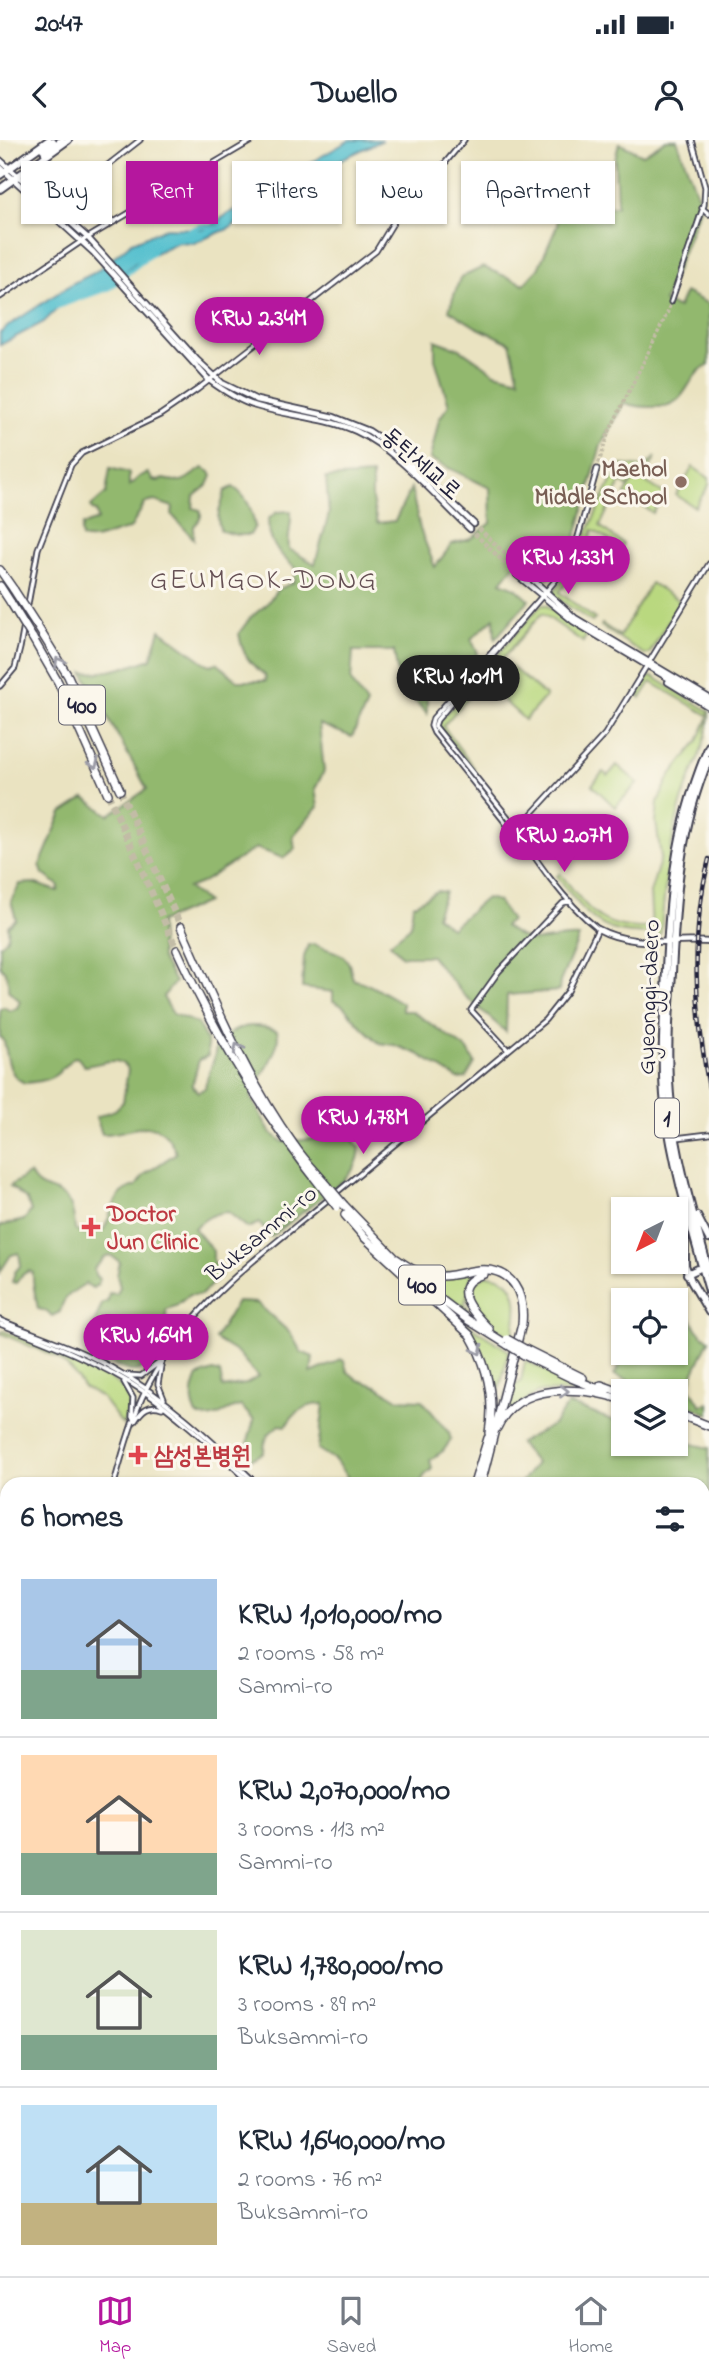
<!DOCTYPE html>
<html lang="en">
<head>
<meta charset="utf-8">
<style>
	:root { --surface:#fff; --page:#f6f6f7; --text:#1f2937; --muted:#747a83; --line:#e0e1e3; --accent:#b5179e }
	body { margin:0; font-family:"Indie Flower","Poor Story",sans-serif; background:var(--page); color:var(--text); height:100vh; display:flex; flex-direction:column; font-size:26px; white-space:nowrap }
	* { box-sizing:border-box; margin:0 }
	p { font-size:23px; color:var(--muted) }
	.icon { flex:none; width:38px; height:38px; fill:none; stroke:currentColor; stroke-width:2; stroke-linecap:round; stroke-linejoin:round }
	.map { position:relative; flex:1; overflow:hidden }
	.details { position:absolute; left:0px; top:1337px; width:710px; height:800px; display:flex; flex-direction:column; background:var(--surface); border-radius:21px 21px 0 0; box-shadow:0 2px 5px #0004 }
	.details>* { flex:none }
	.top-card { position:absolute; left:21px; top:21px; width:668px; height:63px; display:flex; gap:14px }
	.needle { width:46px; rotate:222deg }
	.controls { position:absolute; left:611px; top:1057px; display:grid; gap:14px }
	.controls a { display:grid; place-items:center; width:77px; height:77px; border-radius:0px; background:var(--surface); box-shadow:0 2px 5px #0004; font-size:35px }
	.price { position:absolute; translate:-50% -60px; padding:0 16px; border-radius:24px; background:var(--accent); color:#fff; font-size:23px; line-height:46px; filter:drop-shadow(0 2px 4px #0008) }
	.price::after { content:''; position:absolute; left:50%; top:42px; width:21px; height:16px; margin-left:-10px; background:inherit; clip-path:polygon(0 0,100% 0,50% 100%) }
	.price.on { background:#222; color:#fff }
	ul { padding:0; list-style:none }
	li { display:flex; align-items:center; gap:21px; height:175px; padding:0 21px }
	li+li { border-top:2px solid var(--line) }
	li span { display:grid; place-items:center; flex:none; width:196px; height:140px; border-radius:0px; color:#555 }
	li>.icon { margin-inline-start:auto }
	span .icon { width:84px; height:84px; fill:#fffc; stroke-width:1 }
	li b { font-size:30px }
	h2 { display:flex; justify-content:space-between; align-items:center; height:84px; padding:0 21px; font-size:30px }
	.tag { padding:0 24px; border-radius:0px; background:var(--surface); box-shadow:0 2px 5px #0004; font-size:24px; line-height:63px }
	.tag.on { background:var(--accent); color:#fff }
	.status { display:flex; justify-content:space-between; align-items:center; height:49px; padding:0 35px; background:var(--surface); direction:ltr }
	.status svg { height:19px; fill:currentColor }
	header { display:flex; justify-content:space-between; align-items:center; height:91px; padding:0 21px; background:var(--surface); font-size:32px; font-weight:800 }
	.tab-bar { display:flex; justify-content:space-around; align-items:center; height:98px; border-top:2px solid var(--line); background:var(--surface); font-size:19px; color:var(--muted) }
	.tab-bar a { display:grid; justify-items:center; gap:4px }
	.tab-bar .on { color:var(--accent) }
	.map>svg:first-child { display:block }
</style>
</head>
<body>
<div class="status"><b>20:47</b><svg viewBox="0 0 49 12"><path d="M0 12V9h3v3zM5 12V6h3v6zM10 12V3h3v9zM15 12V0h3v12zM26 1h20v11H26zM47 4h2v5h-2z"/></svg></div>
<header><svg class="icon" aria-label="back" viewBox="0 0 24 24"><path d="M15 5l-7 7 7 7"/></svg>Dwello<svg class="icon" aria-label="person" viewBox="0 0 24 24"><circle cx="12" cy="8" r="4"/><path d="M4 21q1-7 8-7t8 7"/></svg></header>
<div class="map">
<svg width="709" height="2136" viewBox="0 0 709 2136">
	<rect width="100%" height="100%" fill="#fbf7ec"/>
	<filter id="ink" filterUnits="userSpaceOnUse"><feTurbulence type="fractalNoise" baseFrequency=".0143" numOctaves="2"/><feDisplacementMap in="SourceGraphic" scale="14" xChannelSelector="R" yChannelSelector="G"/><feConvolveMatrix kernelMatrix="1 2 1 2 8 2 1 2 1" color-interpolation-filters="sRGB"/></filter>
	<filter id="wash" filterUnits="userSpaceOnUse"><feTurbulence type="fractalNoise" baseFrequency=".00686" numOctaves="4" result="noise"/><feDisplacementMap in="SourceGraphic" scale="28" xChannelSelector="R" yChannelSelector="G"/><feGaussianBlur stdDeviation="1.57" result="paint"/><feColorMatrix in="noise" values="0 0 0 0 0 0 0 0 0 0 0 0 0 0 0 0 0 1.4 0 .05"/><feComposite in="paint" operator="in"/></filter>
	<g filter="url(#wash)">
		<rect width="100%" height="100%" fill="#eae3c1"/>
		<path fill="#b9d87f" stroke="#6e7d5d" stroke-width="2" d="M 656,317 L 643,339 L 627,330 L 623,338 L 628,332 L 634,337 L 628,347 L 621,342 L 600,386 L 623,404 L 622,408 L 593,390 L 582,424 L 559,452 L 595,479 L 592,482 L 554,456 L 554,451 L 577,423 L 583,401 L 618,327 L 622,325 L 644,327 Z
			M 693,327 L 709,338 L 709,345 L 695,367 L 676,355 Z
			M 636,336 L 665,354 L 653,373 L 625,354 Z
			M 651,443 L 680,461 L 650,513 L 645,515 L 601,486 L 602,484 L 620,496 Z
			M 541,465 L 546,465 L 586,496 L 583,502 L 542,473 L 502,519 L 546,556 L 525,580 L 482,541 L 443,586 L 474,628 L 472,629 L 438,587 L 438,583 Z
			M 649,537 L 653,537 L 709,571 C 709,604 690,632 681,664 C 669,705 664,750 661,793 L 659,795 C 646,793 632,794 619,791 C 590,785 574,758 557,736 L 560,733 C 590,771 599,790 652,788 L 650,753 L 661,717 L 656,682 L 658,662 L 670,636 L 698,601 L 709,576 L 651,542 L 641,558 L 637,555 Z
			M 617,625 L 638,643 L 615,667 L 592,645 L 603,632 L 608,636 Z
			M 483,1132 L 471,1138 L 465,1163 L 471,1174 L 416,1134 Z
			M 487,1135 C 524,1137 518,1173 512,1199 C 490,1185 440,1154 487,1135 Z
			M 455,1176 L 509,1211 L 494,1271 C 492,1225 482,1212 455,1176 Z
			M 4,1191 C 28,1201 126,1235 130,1259 C 131,1268 125,1278 123,1285 L 102,1258 L 83,1247 L 72,1231 L 58,1218 L 0,1193 Z
			M 525,1221 L 592,1251 L 538,1252 L 499,1281 L 507,1252 L 521,1241 Z
			M 709,1379 L 709,1485 L 704,1483 L 704,1383 Z"/>
		<path fill="#92b86e" stroke="#5a6d54" stroke-width="2" d="M 666,0 L 677,0 L 701,65 L 664,162 L 678,168 L 685,152 L 709,164 L 709,225 C 684,235 691,266 656,267 C 644,267 635,267 624,263 L 601,305 L 572,411 L 565,423 L 549,438 L 544,437 L 528,417 L 517,422 L 501,442 L 516,448 L 529,460 L 495,499 L 494,478 L 471,499 L 478,513 L 460,536 L 427,546 L 427,574 L 399,543 L 394,511 L 353,511 L 351,541 L 367,564 L 352,597 L 319,584 L 324,631 L 315,649 L 318,667 L 293,696 L 295,709 L 283,718 L 256,708 L 201,743 L 188,748 L 207,762 L 160,782 L 161,818 L 175,842 L 163,857 L 173,874 L 197,883 L 207,901 L 208,916 L 199,920 L 192,946 L 198,952 L 205,948 C 208,931 217,919 216,902 C 239,886 250,881 277,891 C 283,909 257,938 251,957 L 270,992 L 283,1002 C 297,1001 343,994 352,999 C 355,1002 357,1005 360,1008 C 359,1022 354,1030 344,1040 L 271,1097 L 259,1083 L 248,1088 L 228,1072 C 214,1072 205,1079 194,1088 L 213,1111 L 213,1122 L 221,1135 L 201,1155 L 189,1155 L 176,1166 L 166,1169 L 167,1193 L 164,1198 L 160,1198 L 155,1189 L 148,1187 L 141,1191 L 149,1217 C 146,1222 143,1228 138,1230 C 127,1234 104,1219 96,1213 L 97,1206 L 106,1205 L 110,1193 L 108,1188 L 99,1190 L 93,1186 L 102,1164 L 108,1161 L 109,1153 L 117,1154 L 120,1147 L 117,1136 L 120,1122 L 110,1115 L 105,1117 L 94,1129 L 95,1135 L 99,1139 L 98,1144 L 93,1148 L 85,1144 C 73,1151 62,1158 60,1172 L 52,1176 L 47,1171 L 38,1169 C 36,1156 32,1146 33,1133 L 29,1131 L 22,1135 L 16,1143 L 12,1142 L 15,1132 L 21,1125 L 19,1113 L 11,1115 L 0,1132 L 0,1086 L 24,1080 L 31,1071 L 27,1060 L 10,1046 L 30,1033 C 41,1062 73,1035 75,1090 L 84,1095 L 104,1089 C 112,1073 114,1050 136,1046 L 144,1035 L 176,1013 C 159,968 133,995 102,994 L 96,977 L 115,970 L 123,962 L 128,930 C 118,913 101,925 84,926 L 78,918 L 75,917 C 67,922 64,927 58,933 C 49,941 36,942 25,943 C 6,935 9,917 3,899 L 0,897 L 0,869 L 4,867 L 10,871 L 17,868 L 20,861 L 8,850 C 9,839 7,833 0,826 L 0,805 C 8,800 9,795 8,786 L 16,779 L 11,761 L 20,744 L 33,743 L 58,751 L 59,746 L 43,734 L 40,725 L 62,673 L 85,658 L 109,675 L 147,649 L 83,532 C 101,535 133,526 151,519 L 160,490 L 204,522 L 210,525 L 217,523 L 238,541 L 266,541 L 265,535 C 248,523 242,513 239,493 L 251,477 L 266,465 L 277,450 L 294,442 L 296,429 C 278,413 268,403 268,379 L 277,372 L 291,371 C 292,386 287,395 289,409 L 315,424 L 329,374 L 326,338 L 372,335 L 372,360 L 377,383 L 395,381 L 411,348 L 420,389 L 435,427 L 452,404 L 471,399 L 491,383 L 490,348 L 430,319 L 439,279 L 449,265 L 435,219 L 435,200 L 460,209 L 495,233 L 519,239 L 510,203 L 476,187 L 449,170 L 460,138 L 483,127 L 524,144 L 538,129 L 557,86 L 558,62 L 584,69 L 617,66 L 615,20 L 619,3 L 643,15 Z
			M 110,328 L 129,333 L 129,346 L 140,336 L 148,333 L 153,340 L 158,341 L 163,339 C 189,344 182,340 203,328 L 210,332 L 212,336 L 208,345 L 194,356 L 193,368 L 200,370 C 203,377 199,381 194,386 L 194,399 L 172,375 L 173,367 L 155,361 L 145,363 L 130,389 C 114,390 98,403 82,398 L 81,392 L 83,385 L 98,380 L 96,371 L 92,370 L 91,366 L 106,353 Z
			M 233,347 C 249,358 251,369 255,386 L 250,395 L 237,395 L 221,391 C 214,376 222,366 225,351 Z
			M 437,751 L 445,752 L 436,776 L 451,788 L 486,758 L 498,761 L 511,781 L 504,786 C 537,812 545,795 579,797 L 560,842 L 559,851 L 507,855 L 506,892 L 463,854 L 431,816 L 402,816 L 390,803 L 410,787 L 413,765 Z
			M 314,804 C 326,811 343,810 349,824 C 351,829 350,834 354,840 C 365,841 392,857 402,863 L 402,871 L 412,871 L 468,910 L 475,923 L 466,938 L 458,939 L 418,914 L 394,905 L 379,903 L 360,885 L 343,866 L 333,861 L 333,852 L 302,848 L 304,817 L 308,805 Z
			M 237,1162 L 257,1163 L 291,1194 L 301,1212 L 313,1217 L 311,1233 L 335,1223 L 340,1219 L 344,1221 L 347,1231 L 358,1240 L 376,1246 L 398,1259 L 422,1260 L 449,1293 L 451,1300 L 443,1311 L 430,1320 L 432,1329 L 424,1336 L 420,1344 L 352,1344 L 335,1320 L 318,1309 L 324,1264 C 306,1264 294,1271 286,1286 L 280,1285 C 268,1293 264,1298 264,1313 L 249,1320 L 248,1301 L 254,1280 L 241,1266 C 226,1268 213,1284 197,1275 C 190,1262 192,1249 198,1236 L 213,1231 L 220,1233 L 223,1248 L 246,1244 L 258,1237 L 239,1214 L 215,1199 Z
			M 685,1168 L 697,1190 L 709,1200 L 688,1245 L 701,1265 L 709,1263 L 709,1274 L 676,1260 L 676,1251 L 655,1251 L 614,1235 L 624,1220 L 653,1221 L 664,1213 L 676,1213 L 676,1177 Z
			M 568,1264 L 623,1284 L 623,1304 L 676,1304 L 676,1300 L 709,1308 L 709,1379 L 704,1383 L 704,1344 L 520,1344 L 536,1323 L 519,1303 L 553,1285 Z
			M 7,2063 L 7,2130 L 58,2130 L 68,2136 L 6,2136 L 0,2121 L 0,2071 Z"/>
		<path fill="#53bfce" stroke="#3a7084" stroke-width="2" d="M 350,0 L 383,0 L 346,17 L 294,46 L 230,88 L 194,103 L 178,102 L 136,122 L 110,146 L 61,165 L 44,182 L 0,205 L 0,193 L 11,184 L 73,143 L 94,133 L 132,102 L 166,88 L 205,89 L 275,43 Z"/>
		<g fill="none" stroke-linecap="round" stroke-linejoin="round">
			<path stroke="#53bfce" stroke-width="2" d="M 518,2135 L 519,2136"/>
			<path stroke="#53bfce" stroke-width="5" d="M 188,91 L 200,86 L 216,87
				M 56,167 L 109,148 L 153,112"/>
		</g>
	</g>
	<g filter="url(#ink)">
		<g fill="none" stroke-linecap="round" stroke-linejoin="round">
			<path stroke="#c2bca6" stroke-width="3.5" stroke-dasharray="3.5 2" stroke-linecap="butt" d="M 597,329 L 608,294 L 667,174 L 671,162"/>
			<path stroke="#c2bca6" stroke-width="4.5" stroke-dasharray="4.5 2" stroke-linecap="butt" d="M 474,384 L 522,430
				M 470,389 L 517,435"/>
			<path stroke="#c2bca6" stroke-width="6" stroke-dasharray="6 3" stroke-linecap="butt" d="M 0,45 L 45,13"/>
			<path stroke="#c2bca6" stroke-width="7" stroke-dasharray="7 3.5" stroke-linecap="butt" d="M 120,650 L 181,787
				M 108,654 L 177,810"/>
			<defs>
				<path id="tertiary" d="M 140,0 L 81,46 L 83,53 L 114,82 L 253,0
					M 702,68 L 709,74
					M 0,157 L 82,101 L 114,82
					M 671,162 L 704,65 L 705,47 L 692,0
					M 0,546 L 15,528 L 20,508 L 38,409 L 71,325 L 82,313 L 160,275 L 198,249 L 376,111 L 404,65 L 436,34 L 464,0
					M 514,689 L 508,686 L 434,593 L 431,586 L 433,578 L 536,463
					M 516,691 L 605,594 L 709,424
					M 508,910 L 471,870 L 499,831 L 563,763 L 570,761
					M 676,998 L 709,994
					M 336,1053 L 545,880 L 568,851 L 598,789 C 563,761 535,719 511,681 L 435,586 L 437,580 L 571,422 L 597,329
					M 0,1180 C 38,1196 78,1208 114,1229 C 168,1258 213,1302 257,1344
					M 0,1184 C 50,1203 101,1223 146,1253 C 184,1279 218,1313 252,1344
					M 161,1226 L 158,1244 L 164,1259
					M 127,1235 L 141,1236 L 160,1222
					M 124,1242 L 133,1258 L 132,1277
					M 135,1281 C 142,1270 149,1263 162,1268
					M 114,1344 C 122,1315 130,1285 142,1258 C 183,1168 257,1119 330,1058
					M 0,1613 L 7,1605
					M 704,1731 L 709,1733
					M 704,1737 L 709,1739
					M 0,1748 L 7,1752
					M 0,1757 L 7,1760
					M 0,1954 L 7,1948
					M 286,2130 L 295,2136
					M 394,2130 L 396,2136
					M 397,2130 L 400,2136
					M 303,2136 L 307,2130"/>
				<path id="secondary" d="M 0,20 L 88,98 L 197,220 L 222,243 L 257,260 L 334,277 L 369,291 L 390,305 L 474,384
					M 0,27 L 93,112 L 209,240 C 224,251 239,261 256,266 C 289,276 324,277 356,291 C 396,309 437,358 470,389
					M 522,430 L 575,478 L 709,558
					M 517,435 L 573,481 L 708,562
					M 668,542 L 709,567
					M 598,789 C 630,807 674,800 709,802"/>
				<path id="primary" d="M 0,35 L 49,0
					M 0,49 L 68,0
					M 709,606 C 673,689 668,765 665,854 C 663,891 661,929 665,966 C 673,1029 692,1090 709,1151
					M 709,619 C 679,688 676,759 672,833 C 669,876 666,922 671,965 C 677,1022 694,1077 709,1131
					M 684,1071 L 685,1125 L 691,1141 L 709,1172
					M 697,1076 L 709,1099
					M 687,1134 L 698,1129
					M 704,1525 L 709,1514
					M 704,1538 L 709,1529
					M 491,2136 L 495,2130
					M 497,2136 L 503,2134 L 507,2136"/>
				<path id="trunk" d="M 43,9 L 53,1
					M 45,13 L 62,0"/>
				<path id="motorway" d="M 0,430 L 14,450
					M 0,446 L 11,463
					M 36,484 L 68,536 L 120,650
					M 32,497 L 58,542 L 108,654
					M 181,787 C 214,861 246,939 294,1005 C 304,1020 317,1033 328,1046
					M 177,810 C 216,897 264,975 324,1050
					M 344,1065 L 396,1119
					M 345,1075 L 364,1097 L 470,1195 C 488,1226 495,1257 489,1293
					M 395,1118 C 406,1125 416,1133 429,1135 C 445,1139 462,1132 478,1130 C 513,1127 525,1154 522,1184 L 481,1344
					M 484,1134 C 446,1145 473,1173 489,1189
					M 414,1139 L 468,1180 L 508,1205
					M 525,1209 L 583,1238
					M 524,1215 L 571,1238 L 606,1252
					M 601,1245 L 623,1253
					M 676,1273 L 709,1286
					M 497,1288 C 519,1240 582,1247 623,1260
					M 474,1344 L 488,1298"/>
			</defs>
			<use href="#tertiary" stroke="#403f4f" stroke-width="7"/>
			<use href="#secondary" stroke="#403f4f" stroke-width="8"/>
			<use href="#primary" stroke="#403f4f" stroke-width="10"/>
			<use href="#trunk" stroke="#403f4f" stroke-width="10"/>
			<use href="#motorway" stroke="#403f4f" stroke-width="10"/>
			<use href="#tertiary" stroke="#fff" stroke-width="3.5"/>
			<use href="#secondary" stroke="#fff" stroke-width="4.5"/>
			<use href="#primary" stroke="#fff" stroke-width="6"/>
			<use href="#trunk" stroke="#fff" stroke-width="6"/>
			<use href="#motorway" stroke="#fff" stroke-width="7"/>
			<defs>
				<path id="rail" d="M 709,719 C 690,795 695,872 709,948
					M 704,1887 L 709,1871
					M 704,1910 L 709,1894
					M 404,2130 L 408,2136
					M 625,2136 L 627,2130"/>
			</defs>
			<use href="#rail" stroke="#22223b" stroke-width="4.5"/>
			<use href="#rail" stroke="#fbf7ec" stroke-width="2" stroke-dasharray="5" stroke-linecap="butt"/>
			<defs>
				<path id="motorway-bridge" d="M 14,450 L 36,484
					M 11,463 L 32,497
					M 328,1046 L 344,1065
					M 324,1050 L 337,1067
					M 507,1199 L 525,1209
					M 508,1205 L 524,1215"/>
			</defs>
			<use href="#motorway-bridge" stroke="#403f4f" stroke-width="10" stroke-linecap="butt"/>
			<use href="#motorway-bridge" stroke="#fff" stroke-width="7"/>
		</g>
		<defs><path id="oneway-chevron" d="M-2-3.5L2.5 0L-2 3.5" fill="none" stroke-width="1.6" stroke-linecap="round" stroke-linejoin="round" transform="scale(1.75)"/></defs>
		<g stroke="#9c9ca7">
			<use href="#oneway-chevron" transform="translate(59 522) rotate(-121)"/>
			<use href="#oneway-chevron" transform="translate(94 624) rotate(66)"/>
			<use href="#oneway-chevron" transform="translate(238 908) rotate(-118)"/>
			<use href="#oneway-chevron" transform="translate(478 1210) rotate(64)"/>
			<use href="#oneway-chevron" transform="translate(564 1251)"/>
		</g>
	</g>
	<circle fill="#8d6e63" stroke="#fbf7ec" stroke-width="2.5" cx="681" cy="342" r="7"/>
	<g fill="#e0444e" stroke="#fbf7ec" stroke-width="2.5">
		<path d="M87.5 1076.5h7v7h7v7h-7v7h-7v-7h-7v-7h7z"/>
		<path d="M134.5 1304.5h7v7h7v7h-7v7h-7v-7h-7v-7h7z"/>
	</g>
	<g text-anchor="middle" stroke-width="6" stroke-linejoin="round" paint-order="stroke">
		<g fill="#fbf7ec" stroke="#636270" stroke-width="2">
			<rect x="59" y="545.5" width="46" height="39" rx="5"/>
			<rect x="655" y="958.5" width="24" height="39" rx="5"/>
			<rect x="399" y="1125.5" width="46" height="39" rx="5"/>
		</g>
		<g font-size="23" font-weight="bold" fill="#22223b">
			<text x="82" y="573">400</text>
			<text x="667" y="986">1</text>
			<text x="422" y="1153">400</text>
		</g>
		<g font-size="24" fill="#22223b" stroke="#fbf7ec">
			<text transform="translate(422 323) rotate(41)" y="8">동탄세교로</text>
			<text transform="translate(648 857) rotate(-88)" y="8">Gyeonggi-daero</text>
			<text transform="translate(261 1093) rotate(-40)" y="8">Buksammi-ro</text>
		</g>
		<g font-size="24" font-weight="bold" fill="#785e54" stroke="#fbf7ec" text-anchor="end">
			<text x="667" y="336">Maehol<tspan x="667" dy="28">Middle School</tspan></text>
		</g>
		<g font-size="24" font-weight="bold" fill="#be3a42" stroke="#fbf7ec" text-anchor="start">
			<text x="107" y="1081">Doctor<tspan x="107" dy="28">Jun Clinic</tspan></text>
			<text x="154" y="1323">삼성본병원</text>
		</g>
		<g font-size="28" letter-spacing="2" fill="#665155" stroke="#fbf7ec">
			<text x="264" y="448">GEUMGOK-DONG</text>
		</g>
	</g>
</svg>
<div class="controls">
<a><svg class="needle" viewBox="-14 -14 28 28"><path d="M0-13l5 13h-10z" fill="#e53935"/><path d="M0 13l5-13h-10z" fill="#747a83"/></svg></a>
<a><svg class="icon" aria-label="locate" viewBox="0 0 24 24"><circle cx="12" cy="12" r="6"/><path d="M12 2v4M12 18v4M2 12h4M18 12h4"/></svg></a>
<a><svg class="icon" aria-label="layers" viewBox="0 0 24 24"><path d="M12 4l9 5-9 5-9-5zM3 14l9 5 9-5"/></svg></a>
</div>
<b class="price" style="left:259px;top:217px">KRW 2.34M</b>
<b class="price" style="left:568px;top:456px">KRW 1.33M</b>
<b class="price on" style="left:458px;top:575px">KRW 1.01M</b>
<b class="price" style="left:564px;top:734px">KRW 2.07M</b>
<b class="price" style="left:363px;top:1016px">KRW 1.78M</b>
<b class="price" style="left:146px;top:1234px">KRW 1.64M</b>
<div class="top-card">
<a class="tag">Buy</a>
<a class="tag on">Rent</a>
<a class="tag">Filters</a>
<a class="tag">New</a>
<a class="tag">Apartment</a>
</div>
<section class="details">
<h2>6 homes<svg class="icon" aria-label="filters" viewBox="0 0 24 24"><path d="M4 7h16M4 17h16"/><circle cx="9" cy="7" r="2"/><circle cx="15" cy="17" r="2"/></svg></h2>
<ul>
<li><span style="background:linear-gradient(#a9c7e8 65%,#7fa58c 0)"><svg class="icon" aria-label="home" viewBox="0 0 24 24"><path d="M3 11l9-7 9 7M6 9v11h12V9"/></svg></span><div><b>KRW 1,010,000/mo</b><p>2 rooms · 58 m²</p><p>Sammi-ro</p></div></li>
<li><span style="background:linear-gradient(#ffd9b3 70%,#7fa58c 0)"><svg class="icon" aria-label="home" viewBox="0 0 24 24"><path d="M3 11l9-7 9 7M6 9v11h12V9"/></svg></span><div><b>KRW 2,070,000/mo</b><p>3 rooms · 113 m²</p><p>Sammi-ro</p></div></li>
<li><span style="background:linear-gradient(#dfe7d0 75%,#7fa58c 0)"><svg class="icon" aria-label="home" viewBox="0 0 24 24"><path d="M3 11l9-7 9 7M6 9v11h12V9"/></svg></span><div><b>KRW 1,780,000/mo</b><p>3 rooms · 89 m²</p><p>Buksammi-ro</p></div></li>
<li><span style="background:linear-gradient(#bfe0f5 70%,#c2b280 0)"><svg class="icon" aria-label="home" viewBox="0 0 24 24"><path d="M3 11l9-7 9 7M6 9v11h12V9"/></svg></span><div><b>KRW 1,640,000/mo</b><p>2 rooms · 76 m²</p><p>Buksammi-ro</p></div></li>
</ul>
</section>
</div>
<nav class="tab-bar">
<a class="on"><svg class="icon" aria-label="map" viewBox="0 0 24 24"><path d="M3 6l6-2 6 2 6-2v14l-6 2-6-2-6 2zM9 4v14M15 6v14"/></svg>Map</a>
<a><svg class="icon" aria-label="saved" viewBox="0 0 24 24"><path d="M7 4h10v16l-5-4-5 4z"/></svg>Saved</a>
<a><svg class="icon" aria-label="home" viewBox="0 0 24 24"><path d="M3 11l9-7 9 7M6 9v11h12V9"/></svg>Home</a>
</nav>
</body>
</html>
